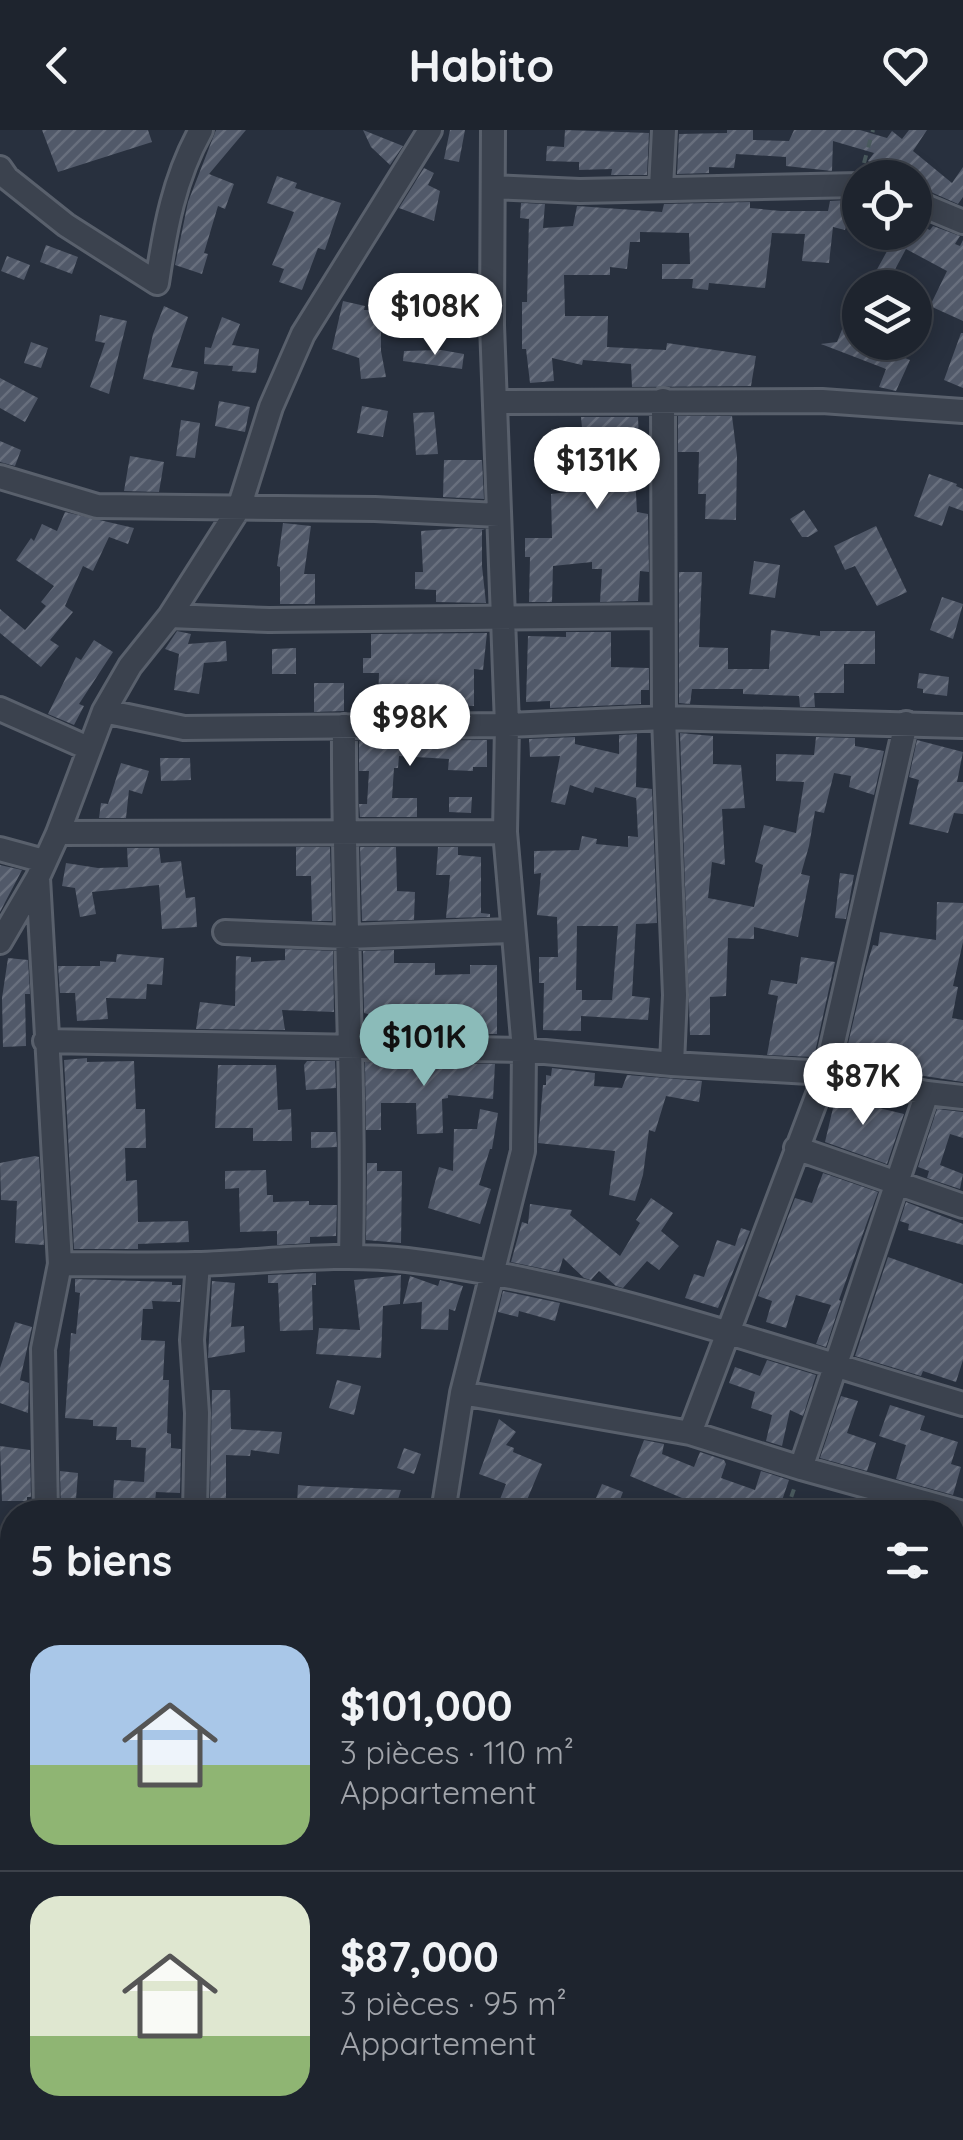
<!DOCTYPE html>
<html lang="fr">
<head>
<meta charset="utf-8">
<style>
	:root { --surface:#1e242e; --page:#2b303a; --text:#f1f3f6; --muted:#a1a4aa; --line:#3c414a; --accent:#8bbbb9 }
	body { margin:0; font-family:Quicksand,sans-serif; background:var(--page); color:var(--text); height:100vh; display:flex; flex-direction:column; font-size:38px; white-space:nowrap }
	* { box-sizing:border-box; margin:0 }
	p { font-size:32px; color:var(--muted) }
	.icon { flex:none; width:55px; height:55px; fill:none; stroke:currentColor; stroke-width:2; stroke-linecap:round; stroke-linejoin:round }
	.map { position:relative; flex:1; overflow:hidden }
	.sheet { position:absolute; left:0px; top:1370px; width:965px; height:640px; display:flex; flex-direction:column; background:var(--surface); border-radius:40px 40px 0 0; box-shadow:0 5px 25px #0003,0 0 0 2px var(--line) }
	.sheet>* { flex:none }
	.buttons { position:absolute; left:842px; top:30px; display:grid; gap:20px }
	.buttons a { display:grid; place-items:center; width:90px; height:90px; border-radius:50%; background:var(--surface); box-shadow:0 5px 25px #0003,0 0 0 2px var(--line); font-size:50px }
	.price { position:absolute; translate:-50% -85px; padding:0 22px; border-radius:35px; background:#fff; color:#222; font-size:32px; line-height:65px; filter:drop-shadow(0 2px 5px #0008) }
	.price::after { content:''; position:absolute; left:50%; top:60px; width:30px; height:22px; margin-left:-15px; background:inherit; clip-path:polygon(0 0,100% 0,50% 100%) }
	.price.on { background:var(--accent); color:#111 }
	ul { padding:0; list-style:none }
	li { display:flex; align-items:center; gap:30px; height:250px; padding:0 30px }
	li+li { border-top:2px solid var(--line) }
	li span { display:grid; place-items:center; flex:none; width:280px; height:200px; border-radius:30px; color:#555 }
	li>.icon { margin-inline-start:auto }
	span .icon { width:120px; height:120px; fill:#fffc; stroke-width:1 }
	li b { font-size:42px }
	h2 { display:flex; justify-content:space-between; align-items:center; height:120px; padding:0 30px; font-size:42px }
	header { display:flex; justify-content:space-between; align-items:center; height:130px; padding:0 30px; background:var(--surface); font-size:45px; font-weight:700 }
	.map>svg:first-child { display:block }
</style>
</head>
<body>
<header><svg class="icon" aria-label="back" viewBox="0 0 24 24"><path d="M15 5l-7 7 7 7"/></svg>Habito<svg class="icon" aria-label="heart" viewBox="0 0 24 24"><path d="M12 20l-8-8c-3-5 5-10 8-4 3-6 11-1 8 4z"/></svg></header>
<div class="map">
<svg width="963" height="2010" viewBox="0 0 963 2010">
	<defs>
		<pattern id="building-hatch" width="6" height="6" patternUnits="userSpaceOnUse" patternTransform="scale(2.5)"><rect width="6" height="6" fill="#515969"/><path d="M-1 1l2-2M0 6l6-6M5 7l2-2" fill="none" stroke="#686f7d"/></pattern>
	</defs>
	<rect width="100%" height="100%" fill="#28303e"/>
	<path fill="url(#building-hatch)" fill-rule="evenodd" d="M 42,0 L 148,0 L 152,12 L 58,42 Z
		M 216,0 L 246,0 L 209,44 L 234,54 L 225,79 L 218,76 L 204,123 L 208,124 L 202,144 L 175,135 L 188,72 Z
		M 363,0 L 403,16 L 390,35 L 371,17 Z
		M 450,0 L 465,0 L 459,32 L 444,29 Z
		M 565,0 L 649,3 L 647,45 L 611,45 L 612,39 L 579,40 L 579,32 L 546,31 L 547,16 L 564,17 Z
		M 727,0 L 753,0 L 753,10 L 789,11 L 794,0 L 860,0 L 887,8 L 892,1 L 902,9 L 909,0 L 927,0 L 913,21 L 952,53 L 963,37 L 963,67 L 958,74 L 933,63 L 915,48 L 888,48 L 868,31 L 874,23 L 833,11 L 832,41 L 786,36 L 786,27 L 736,24 L 734,38 L 709,37 L 709,43 L 677,44 L 679,4 L 727,3 Z
		M 424,38 L 434,43 L 428,55 L 440,61 L 434,91 L 399,78 Z
		M 277,46 L 297,53 L 295,58 L 341,73 L 325,120 L 318,118 L 302,160 L 279,152 L 284,139 L 272,135 L 294,82 L 267,73 Z
		M 847,70 L 860,73 L 860,91 L 848,88 L 845,100 L 833,97 L 829,133 L 802,131 L 805,104 L 772,103 L 765,158 L 709,153 L 708,160 L 692,158 L 693,149 L 662,149 L 662,134 L 690,134 L 689,103 L 640,102 L 640,112 L 630,112 L 627,139 L 610,137 L 610,145 L 564,145 L 565,186 L 608,186 L 607,217 L 666,220 L 667,213 L 756,226 L 751,256 L 632,257 L 631,234 L 583,230 L 582,235 L 552,228 L 554,251 L 530,253 L 526,219 L 522,219 L 522,172 L 527,172 L 529,89 L 520,88 L 521,73 L 545,74 L 543,98 L 573,96 L 577,76 L 662,82 L 664,74 L 750,72 L 750,78 L 781,81 L 828,81 L 830,71 Z
		M 915,94 L 930,100 L 933,96 L 960,106 L 955,114 L 960,116 L 963,110 L 963,191 L 930,176 L 947,141 L 906,119 L 885,158 L 870,152 L 891,114 L 865,102 L 915,102 Z
		M 46,115 L 78,127 L 72,144 L 40,132 Z
		M 7,126 L 30,135 L 24,150 L 1,141 Z
		M 859,157 L 860,212 L 894,212 L 890,222 L 910,230 L 896,261 L 879,257 L 886,239 L 821,214 L 837,212 Z
		M 343,171 L 365,176 L 364,180 L 381,180 L 381,221 L 386,247 L 361,249 L 359,228 L 332,219 Z
		M 164,176 L 188,187 L 171,237 L 198,242 L 194,260 L 143,249 L 153,204 Z
		M 100,185 L 127,191 L 109,264 L 90,257 L 105,213 L 95,211 Z
		M 222,187 L 240,194 L 232,215 L 259,219 L 256,243 L 232,241 L 233,236 L 204,234 L 205,217 L 211,218 Z
		M 961,203 L 963,203 L 963,258 L 944,250 Z
		M 31,212 L 48,218 L 41,238 L 24,233 Z
		M 441,220 L 464,224 L 462,239 L 403,231 L 404,221 Z
		M 0,248 L 38,268 L 25,292 L 0,278 Z
		M 219,271 L 250,277 L 245,302 L 215,296 Z
		M 362,276 L 388,281 L 383,307 L 357,303 Z
		M 434,282 L 438,324 L 416,325 L 413,283 Z
		M 678,286 L 732,286 L 737,326 L 736,390 L 705,389 L 706,364 L 698,364 L 699,322 L 678,322 Z
		M 581,287 L 638,287 L 639,310 L 648,311 L 648,344 L 635,345 L 637,382 L 648,384 L 649,442 L 640,441 L 638,471 L 600,472 L 602,439 L 592,439 L 592,432 L 553,436 L 552,472 L 529,472 L 530,427 L 525,427 L 525,408 L 552,408 L 551,364 L 577,361 L 579,320 L 575,320 L 574,316 L 552,317 L 551,299 L 582,298 Z
		M 181,290 L 200,293 L 195,328 L 176,326 Z
		M 0,311 L 21,320 L 15,336 L 0,332 Z
		M 130,326 L 164,332 L 159,362 L 124,361 Z
		M 444,330 L 482,330 L 484,369 L 443,367 Z
		M 929,344 L 957,354 L 956,356 L 963,359 L 963,381 L 949,376 L 942,396 L 914,386 Z
		M 804,380 L 818,401 L 808,407 L 802,407 L 790,389 Z
		M 65,382 L 134,398 L 128,414 L 109,407 L 93,441 L 83,436 L 65,476 L 73,482 L 50,510 L 59,516 L 41,537 L 0,503 L 0,479 L 25,500 L 46,476 L 41,472 L 54,456 L 16,430 L 31,408 L 34,411 L 42,394 L 57,401 Z
		M 283,393 L 311,396 L 304,444 L 315,444 L 315,474 L 280,474 L 280,437 L 277,436 Z
		M 876,396 L 907,462 L 877,476 L 855,436 L 845,440 L 834,416 Z
		M 461,398 L 485,399 L 482,400 L 482,436 L 486,473 L 436,472 L 436,460 L 415,459 L 415,442 L 423,442 L 421,401 Z
		M 754,431 L 780,435 L 775,468 L 749,464 Z
		M 679,442 L 702,442 L 699,517 L 728,518 L 728,539 L 769,539 L 771,500 L 820,506 L 820,501 L 875,501 L 875,534 L 844,534 L 844,563 L 814,563 L 815,577 L 800,577 L 799,566 L 743,564 L 743,559 L 692,559 L 690,574 L 679,573 Z
		M 942,467 L 963,474 L 953,509 L 930,500 Z
		M 177,501 L 191,504 L 188,514 L 226,511 L 227,531 L 204,533 L 199,564 L 174,560 L 179,524 L 165,519 Z
		M 566,502 L 611,502 L 611,537 L 649,538 L 649,560 L 641,560 L 641,574 L 550,578 L 550,571 L 526,572 L 528,506 L 566,507 Z
		M 487,503 L 483,540 L 474,539 L 474,576 L 444,575 L 445,564 L 399,561 L 399,575 L 378,575 L 379,543 L 363,543 L 363,528 L 371,528 L 371,504 Z
		M 94,510 L 113,522 L 79,574 L 84,576 L 74,595 L 48,584 L 76,527 L 81,530 Z
		M 296,518 L 296,544 L 272,544 L 272,519 Z
		M 919,543 L 949,547 L 947,566 L 923,563 L 923,559 L 917,558 Z
		M 314,553 L 344,553 L 344,581 L 314,582 Z
		M 680,603 L 713,606 L 713,634 L 741,635 L 745,678 L 722,679 L 725,735 L 712,732 L 708,768 L 754,777 L 763,735 L 755,732 L 764,695 L 796,703 L 804,652 L 776,651 L 776,624 L 814,625 L 816,607 L 855,608 L 855,616 L 884,621 L 874,665 L 849,657 L 851,646 L 834,643 L 824,683 L 815,681 L 809,716 L 801,744 L 810,746 L 798,807 L 754,797 L 754,809 L 728,808 L 726,866 L 710,867 L 710,905 L 690,905 Z
		M 637,604 L 636,657 L 652,659 L 657,793 L 636,794 L 632,866 L 650,868 L 648,890 L 581,886 L 581,901 L 543,900 L 544,853 L 539,853 L 539,827 L 558,827 L 557,787 L 537,785 L 541,743 L 534,744 L 534,721 L 579,720 L 582,706 L 597,709 L 596,714 L 628,717 L 628,706 L 638,707 L 636,664 L 636,668 L 595,657 L 593,663 L 570,655 L 565,675 L 551,672 L 560,626 L 530,627 L 529,609 L 575,607 L 575,614 L 619,624 L 619,605 ZM 577,796 L 618,796 L 612,870 L 582,870 L 582,860 L 576,860 Z
		M 487,610 L 487,637 L 473,637 L 473,641 L 448,640 L 449,629 L 399,626 L 398,638 L 394,638 L 392,668 L 417,668 L 417,687 L 360,687 L 359,674 L 367,674 L 369,641 L 359,641 L 359,611 Z
		M 917,610 L 963,622 L 957,652 L 963,652 L 963,684 L 954,683 L 948,703 L 909,694 L 919,650 L 909,647 Z
		M 160,628 L 190,628 L 191,650 L 161,651 Z
		M 121,633 L 149,641 L 142,664 L 129,660 L 126,688 L 99,688 L 101,673 L 108,674 Z
		M 449,667 L 472,667 L 471,683 L 449,682 Z
		M 296,717 L 330,717 L 332,791 L 312,791 L 311,746 L 296,746 Z
		M 360,717 L 396,717 L 397,761 L 415,762 L 414,790 L 362,791 Z
		M 438,717 L 458,717 L 458,725 L 481,727 L 481,783 L 490,784 L 490,787 L 446,788 L 450,745 L 436,745 Z
		M 127,718 L 159,718 L 161,733 L 181,731 L 186,768 L 195,767 L 197,797 L 162,799 L 159,755 L 92,762 L 96,784 L 80,787 L 75,758 L 62,756 L 66,733 L 98,738 L 128,737 Z
		M 0,735 L 22,740 L 0,782 Z
		M 840,743 L 854,745 L 846,789 L 835,788 Z
		M 937,772 L 963,773 L 963,812 L 953,856 L 958,857 L 952,888 L 963,890 L 963,952 L 899,942 L 900,919 L 870,913 L 865,935 L 844,931 L 866,837 L 873,815 L 878,816 L 880,802 L 936,810 Z
		M 285,819 L 333,821 L 334,882 L 282,880 L 285,900 L 196,899 L 200,872 L 235,876 L 236,826 L 251,827 L 251,832 L 285,830 Z
		M 394,820 L 394,833 L 435,833 L 435,845 L 470,844 L 470,835 L 497,835 L 497,904 L 385,902 L 385,893 L 368,893 L 368,884 L 364,883 L 363,821 Z
		M 117,824 L 164,828 L 162,855 L 147,854 L 146,869 L 106,868 L 108,889 L 77,891 L 75,863 L 60,863 L 58,836 L 100,836 L 100,831 L 116,832 Z
		M 801,827 L 835,832 L 814,927 L 767,925 L 778,866 L 768,864 L 771,850 L 797,854 Z
		M 8,828 L 28,830 L 30,864 L 25,864 L 26,916 L 3,917 L 2,868 Z
		M 87,928 L 87,932 L 134,931 L 136,979 L 145,979 L 146,1018 L 125,1018 L 126,1051 L 137,1050 L 138,1092 L 188,1091 L 189,1112 L 138,1114 L 138,1119 L 74,1119 L 64,930 Z
		M 307,931 L 335,931 L 336,958 L 306,960 L 304,935 Z
		M 365,932 L 495,934 L 493,969 L 448,965 L 448,968 L 442,969 L 443,1003 L 417,1004 L 416,973 L 381,973 L 381,1000 L 366,1000 Z
		M 218,935 L 276,935 L 278,980 L 291,979 L 292,1011 L 253,1011 L 253,998 L 215,998 Z
		M 552,938 L 595,943 L 594,956 L 622,958 L 627,945 L 702,951 L 699,972 L 666,966 L 655,1002 L 649,1000 L 643,1045 L 635,1071 L 609,1065 L 615,1021 L 538,1013 L 543,955 L 546,955 L 546,945 L 551,946 Z
		M 837,961 L 853,964 L 850,971 L 904,984 L 887,1034 L 825,1012 Z
		M 480,979 L 498,983 L 492,1019 L 490,1019 L 479,1055 L 491,1059 L 480,1094 L 428,1078 L 439,1037 L 453,1041 L 454,999 L 477,999 Z
		M 937,979 L 963,982 L 963,1008 L 950,1004 L 940,1035 L 963,1044 L 960,1059 L 927,1048 L 929,1041 L 918,1037 Z
		M 311,1002 L 336,1002 L 337,1017 L 311,1018 Z
		M 35,1026 L 39,1027 L 44,1115 L 15,1113 L 17,1071 L 1,1070 L 0,1033 Z
		M 367,1033 L 377,1033 L 377,1041 L 402,1041 L 401,1113 L 366,1110 Z
		M 266,1040 L 267,1065 L 273,1065 L 273,1072 L 309,1071 L 309,1075 L 337,1075 L 336,1106 L 310,1107 L 310,1113 L 277,1115 L 277,1101 L 240,1102 L 239,1058 L 225,1059 L 225,1041 Z
		M 823,1043 L 878,1062 L 839,1170 L 841,1171 L 826,1217 L 816,1214 L 831,1175 L 796,1165 L 786,1198 L 766,1192 L 772,1171 L 758,1166 L 795,1068 L 812,1073 Z
		M 651,1068 L 673,1083 L 661,1101 L 679,1116 L 659,1140 L 647,1131 L 623,1158 L 616,1156 L 599,1141 L 591,1150 L 584,1148 L 563,1128 L 559,1142 L 511,1132 L 522,1092 L 528,1094 L 530,1074 L 572,1080 L 570,1085 L 620,1126 L 640,1093 L 636,1090 Z
		M 906,1072 L 963,1094 L 963,1115 L 908,1100 L 909,1094 L 900,1091 Z
		M 741,1098 L 750,1101 L 718,1178 L 685,1168 L 694,1144 L 704,1147 L 717,1110 L 735,1116 Z
		M 888,1127 L 963,1154 L 963,1230 L 956,1252 L 923,1241 L 921,1246 L 855,1226 Z
		M 316,1143 L 316,1155 L 312,1155 L 313,1200 L 280,1201 L 278,1153 L 268,1153 L 268,1145 Z
		M 401,1145 L 400,1174 L 383,1176 L 381,1228 L 316,1224 L 319,1198 L 360,1200 L 354,1150 Z
		M 410,1146 L 438,1156 L 440,1150 L 463,1156 L 455,1181 L 449,1179 L 448,1200 L 421,1199 L 422,1172 L 403,1174 Z
		M 75,1149 L 172,1152 L 172,1155 L 181,1155 L 180,1172 L 152,1171 L 153,1179 L 143,1179 L 141,1210 L 165,1211 L 163,1250 L 169,1250 L 167,1303 L 171,1304 L 171,1318 L 181,1319 L 180,1363 L 156,1362 L 154,1382 L 112,1382 L 114,1350 L 144,1352 L 146,1318 L 131,1317 L 131,1310 L 116,1310 L 117,1297 L 93,1296 L 93,1290 L 65,1288 L 71,1203 L 76,1204 L 80,1163 L 75,1162 Z
		M 212,1151 L 235,1153 L 231,1197 L 244,1196 L 245,1222 L 208,1228 Z
		M 503,1161 L 560,1173 L 555,1191 L 519,1181 L 518,1187 L 498,1182 Z
		M 15,1192 L 32,1197 L 20,1250 L 29,1253 L 28,1283 L 0,1273 L 0,1238 Z
		M 767,1230 L 816,1245 L 803,1286 L 790,1280 L 782,1316 L 766,1311 L 772,1285 L 751,1278 L 755,1262 L 729,1253 L 735,1237 L 760,1246 Z
		M 337,1250 L 361,1256 L 354,1285 L 329,1278 Z
		M 212,1260 L 230,1260 L 231,1299 L 282,1302 L 279,1324 L 251,1320 L 250,1326 L 226,1325 L 226,1368 L 210,1368 Z
		M 841,1266 L 858,1271 L 847,1303 L 876,1313 L 867,1341 L 820,1328 Z
		M 890,1275 L 925,1286 L 920,1300 L 958,1312 L 951,1334 L 961,1337 L 953,1365 L 896,1349 L 906,1315 L 879,1306 Z
		M 499,1289 L 516,1302 L 506,1315 L 514,1318 L 513,1322 L 542,1334 L 522,1382 L 495,1382 L 506,1354 L 479,1344 Z
		M 644,1310 L 664,1314 L 662,1324 L 694,1337 L 700,1322 L 724,1330 L 726,1334 L 721,1348 L 755,1360 L 761,1341 L 789,1350 L 778,1382 L 677,1382 L 682,1368 L 630,1346 Z
		M 0,1316 L 30,1320 L 31,1367 L 27,1367 L 27,1371 L 2,1371 Z
		M 404,1318 L 421,1324 L 414,1344 L 397,1338 Z
		M 60,1341 L 78,1343 L 75,1382 L 61,1382 Z
		M 602,1354 L 623,1362 L 615,1382 L 590,1382 Z
		M 298,1355 L 308,1356 L 401,1360 L 394,1382 L 379,1382 L 337,1371 L 337,1379 L 297,1374 Z"/>
	<g fill="none" stroke-linecap="round" stroke-linejoin="round">
		<defs>
			<path id="street" d="M 0,38 L 7,48 L 66,95 L 157,153 C 165,99 174,48 201,0
				M 493,57 L 580,61 L 860,55
				M 661,58 L 664,0
				M 915,72 L 963,92
				M 663,270 L 664,588 L 675,865 L 672,934
				M 495,272 L 822,271 L 963,281
				M 0,347 L 97,376 L 375,379 L 499,385
				M 170,486 L 269,490 L 663,486
				M 0,579 L 88,618
				M 104,581 L 184,598 L 507,595 L 664,588 L 963,596
				M 344,596 C 343,773 355,950 351,1127
				M 58,703 L 505,702
				M 0,719 L 44,731
				M 38,748 L 60,1134 L 43,1219 L 46,1382
				M 225,802 L 347,807 L 513,801
				M 0,812 L 38,747 L 58,703 L 104,581 L 130,536 L 170,486 L 239,378 L 271,277 L 303,204 L 430,0
				M 45,911 L 524,920 L 672,934 L 826,943 L 927,963 L 963,967
				M 796,1018 L 963,1076
				M 60,1134 C 105,1134 150,1135 196,1134 C 266,1132 337,1122 407,1130 C 597,1153 780,1221 963,1274
				M 462,1263 L 690,1303 L 801,1338 L 963,1383
				M 690,1303 L 826,943 L 906,593
				M 801,1338 L 927,963
				M 195,1382 L 197,1283 L 192,1210 L 198,1134
				M 443,1382 L 462,1263 L 523,1021 L 524,920 L 505,702 L 507,595 L 492,195 L 493,0
				M 0,1696 L 3,1660 L 12,1631
				M 952,1948 L 963,1949
				M 87,2010 L 114,2010
				M 264,2010 L 270,1998"/>
		</defs>
		<use href="#street" stroke="#59606c" stroke-width="28"/>
		<path stroke="#4a5a5e" stroke-width="4" stroke-dasharray="8 8" stroke-linecap="butt" d="M 864,33 L 873,0
			M 786,1382 L 794,1359
			M 952,1493 L 963,1494
			M 0,1838 L 12,1840
			M 466,1998 L 513,2010
			M 532,2010 L 556,2010
			M 577,2010 L 581,1998
			M 604,2010 L 653,2003 L 665,1998"/>
		<use href="#street" stroke="#3b424e" stroke-width="22"/>
	</g>
</svg>
<div class="buttons">
<a><svg class="icon" aria-label="locate" viewBox="0 0 24 24"><circle cx="12" cy="12" r="6"/><path d="M12 2v4M12 18v4M2 12h4M18 12h4"/></svg></a>
<a><svg class="icon" aria-label="layers" viewBox="0 0 24 24"><path d="M12 4l9 5-9 5-9-5zM3 14l9 5 9-5"/></svg></a>
</div>
<b class="price" style="left:435px;top:228px">$108K</b>
<b class="price" style="left:597px;top:382px">$131K</b>
<b class="price" style="left:410px;top:639px">$98K</b>
<b class="price on" style="left:424px;top:959px">$101K</b>
<b class="price" style="left:863px;top:998px">$87K</b>
<section class="sheet">
<h2>5 biens<svg class="icon" aria-label="filters" viewBox="0 0 24 24"><path d="M4 7h16M4 17h16"/><circle cx="9" cy="7" r="2"/><circle cx="15" cy="17" r="2"/></svg></h2>
<ul>
<li><span style="background:linear-gradient(#a9c7e8 60%,#8fb573 0)"><svg class="icon" aria-label="home" viewBox="0 0 24 24"><path d="M3 11l9-7 9 7M6 9v11h12V9"/></svg></span><div><b>$101,000</b><p>3 pièces · 110 m²</p><p>Appartement</p></div></li>
<li><span style="background:linear-gradient(#dfe7d0 70%,#8fb573 0)"><svg class="icon" aria-label="home" viewBox="0 0 24 24"><path d="M3 11l9-7 9 7M6 9v11h12V9"/></svg></span><div><b>$87,000</b><p>3 pièces · 95 m²</p><p>Appartement</p></div></li>
</ul>
</section>
</div>
</body>
</html>
